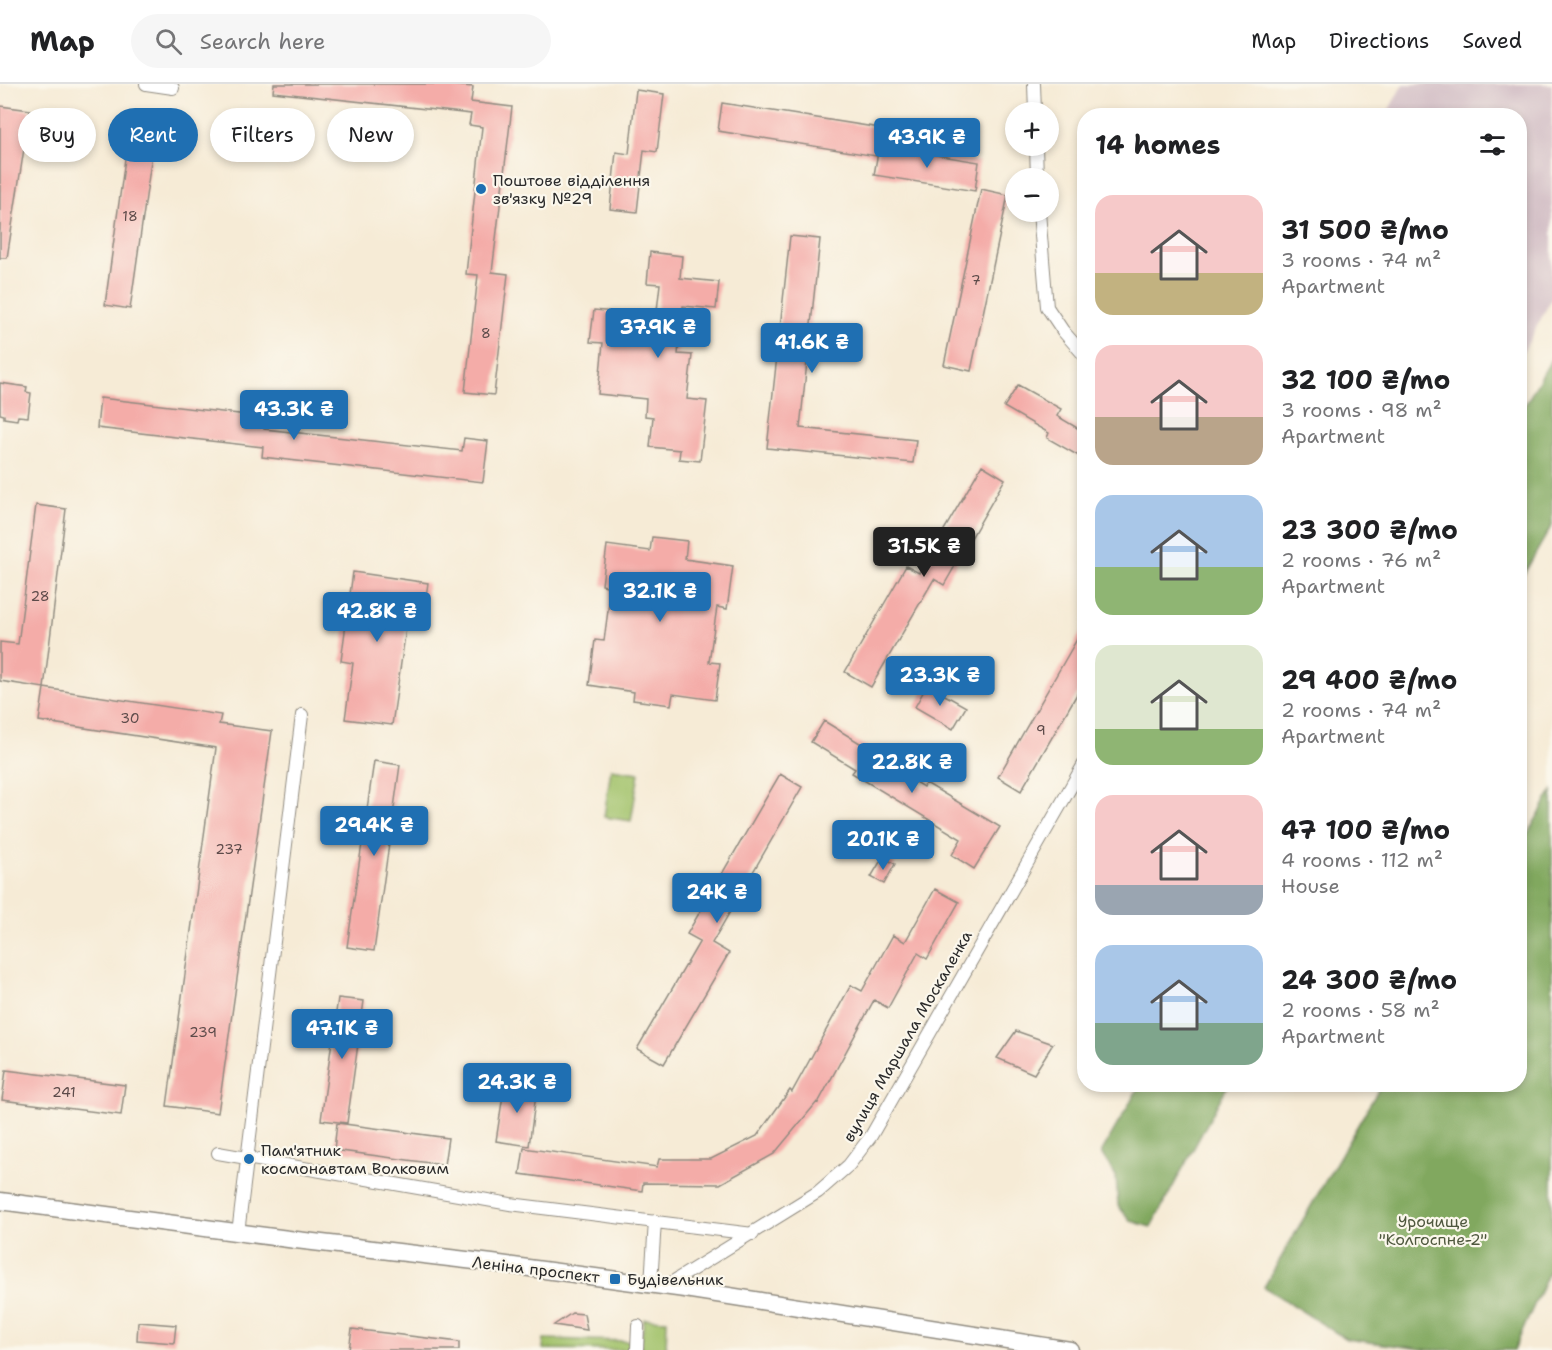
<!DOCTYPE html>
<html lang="en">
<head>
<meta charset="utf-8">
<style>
	:root { --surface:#fff; --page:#f6f6f6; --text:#202124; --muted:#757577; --line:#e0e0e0; --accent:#1f6fb2 }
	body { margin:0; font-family:"Shantell Sans",sans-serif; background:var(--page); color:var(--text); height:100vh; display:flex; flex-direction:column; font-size:22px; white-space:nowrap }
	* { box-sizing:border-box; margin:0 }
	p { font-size:20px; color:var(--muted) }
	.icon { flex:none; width:33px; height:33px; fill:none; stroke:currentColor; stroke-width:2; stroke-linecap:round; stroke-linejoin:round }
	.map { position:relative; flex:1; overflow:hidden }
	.side { position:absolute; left:1077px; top:24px; width:450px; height:984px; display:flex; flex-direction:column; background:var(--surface); border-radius:24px; box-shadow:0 3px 9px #0003 }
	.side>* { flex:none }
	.banner { position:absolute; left:18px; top:24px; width:570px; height:54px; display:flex; gap:12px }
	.buttons { position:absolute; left:1005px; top:18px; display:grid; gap:12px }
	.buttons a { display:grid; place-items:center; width:54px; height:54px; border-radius:50%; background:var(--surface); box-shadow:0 3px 9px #0003; font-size:30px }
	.price { position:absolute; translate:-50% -51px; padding:0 14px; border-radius:6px; background:var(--accent); color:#fff; font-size:20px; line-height:39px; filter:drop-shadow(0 2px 3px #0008) }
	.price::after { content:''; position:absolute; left:50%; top:36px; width:18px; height:14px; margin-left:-9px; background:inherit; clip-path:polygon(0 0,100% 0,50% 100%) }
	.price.active { background:#222; color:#fff }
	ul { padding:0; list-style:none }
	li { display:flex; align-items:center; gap:18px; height:150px; padding:0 18px }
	li span { display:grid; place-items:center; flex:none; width:168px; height:120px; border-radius:18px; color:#555 }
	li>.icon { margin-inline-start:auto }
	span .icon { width:72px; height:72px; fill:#fffc; stroke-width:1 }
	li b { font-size:26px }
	h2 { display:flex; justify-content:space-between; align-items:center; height:72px; padding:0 18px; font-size:26px }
	.chip { padding:0 21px; border-radius:27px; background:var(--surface); box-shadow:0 3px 9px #0003; font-size:21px; line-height:54px }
	.chip.active { background:var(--accent); color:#fff }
	header { display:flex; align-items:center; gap:36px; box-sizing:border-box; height:84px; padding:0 30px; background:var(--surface); border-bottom:2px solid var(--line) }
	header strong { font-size:28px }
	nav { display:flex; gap:33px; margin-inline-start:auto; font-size:21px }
	.search { width:420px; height:54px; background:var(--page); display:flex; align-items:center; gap:15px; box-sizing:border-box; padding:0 21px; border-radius:33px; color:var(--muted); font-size:22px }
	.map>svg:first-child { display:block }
</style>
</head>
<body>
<header>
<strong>Map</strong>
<div class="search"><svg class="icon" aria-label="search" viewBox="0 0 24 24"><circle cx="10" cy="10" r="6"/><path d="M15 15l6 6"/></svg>Search here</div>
<nav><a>Map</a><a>Directions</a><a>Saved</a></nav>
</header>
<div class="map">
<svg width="1552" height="1266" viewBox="0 0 1552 1266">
	<rect width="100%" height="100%" fill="#fbf7ec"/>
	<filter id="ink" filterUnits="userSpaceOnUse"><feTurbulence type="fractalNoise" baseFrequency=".0167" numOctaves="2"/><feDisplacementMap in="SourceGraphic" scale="12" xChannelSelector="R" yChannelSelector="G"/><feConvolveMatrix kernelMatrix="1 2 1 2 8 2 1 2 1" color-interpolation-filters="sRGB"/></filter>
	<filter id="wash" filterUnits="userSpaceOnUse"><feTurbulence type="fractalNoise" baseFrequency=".008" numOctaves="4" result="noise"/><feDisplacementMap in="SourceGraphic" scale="24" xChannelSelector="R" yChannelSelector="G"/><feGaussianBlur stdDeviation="1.35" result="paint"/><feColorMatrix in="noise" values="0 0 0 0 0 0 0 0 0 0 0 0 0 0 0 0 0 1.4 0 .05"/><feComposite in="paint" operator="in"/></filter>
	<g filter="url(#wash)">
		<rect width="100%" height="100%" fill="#f6ebd6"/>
		<path fill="#d2bdc5" d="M 1403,0 L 1552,0 L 1552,214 L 1520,274 L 1520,32 L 1386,31 Z"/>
		<path fill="#a2c26b" stroke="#66764b" stroke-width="1.5" d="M 611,685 L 639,689 L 631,737 L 604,733 Z
			M 644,1235 L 667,1236 L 666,1266 L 640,1266 Z
			M 544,1255 L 631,1257 L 631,1266 L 543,1265 Z"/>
		<path fill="#81a85f" stroke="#566a45" stroke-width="1.5" d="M 1552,274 L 1552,441 L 1520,497 L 1520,330 Z
			M 1552,707 L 1552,1181 L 1514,1266 L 1429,1266 L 1346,1255 L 1264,1203 L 1381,1001 L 1520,1000 L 1520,763 Z
			M 1140,1001 L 1228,1001 L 1151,1143 L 1131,1137 L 1118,1122 L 1116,1092 L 1101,1069 Z"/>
		<g id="blocks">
			<path fill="#f4aca8" d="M 274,0 L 442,0 L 473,3 L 471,18 L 512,23 L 492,188 L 508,190 L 494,311 L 465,308 L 478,191 L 466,190 L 482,43 L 469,41 L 471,30 L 273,8 Z
				M 636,6 L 664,10 L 657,68 L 644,66 L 637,128 L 610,125 L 616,68 L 629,70 Z
				M 722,19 L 880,44 L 876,72 L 718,47 Z
				M 0,22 L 30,26 L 7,174 L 0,174 Z
				M 130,38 L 156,42 L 130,225 L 105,221 Z
				M 879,62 L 979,78 L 975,107 L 874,91 Z
				M 981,105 L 1008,111 L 971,287 L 944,281 Z
				M 790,152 L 820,155 L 800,344 L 916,356 L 913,379 L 767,364 Z
				M 650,168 L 682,172 L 680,194 L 719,198 L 716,225 L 683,222 L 678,270 L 692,271 L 687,315 L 707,317 L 700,377 L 679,375 L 680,366 L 650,363 L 653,333 L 645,332 L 646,315 L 598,310 L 603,259 L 590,258 L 594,226 L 625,229 L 622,250 L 654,253 L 660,200 L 647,199 Z
				M 0,299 L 27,303 L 26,308 L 31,309 L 28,333 L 18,332 L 17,336 L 4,334 L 4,331 L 0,330 Z
				M 1018,301 L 1061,325 L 1057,332 L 1084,348 L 1084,375 L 1047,354 L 1049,349 L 1004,323 Z
				M 100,314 L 265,333 L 264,345 L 462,367 L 464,354 L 488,357 L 483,398 L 262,373 L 263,363 L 97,344 Z
				M 982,381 L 1005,395 L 944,501 L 934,495 L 871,603 L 845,588 L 906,482 L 919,489 Z
				M 36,421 L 66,425 L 44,604 L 0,597 L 0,558 L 18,560 Z
				M 652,453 L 687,457 L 685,475 L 733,482 L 727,525 L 717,523 L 709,578 L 720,579 L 715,616 L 673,610 L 671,621 L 633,616 L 634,608 L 589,601 L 595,556 L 604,557 L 611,503 L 602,501 L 607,461 L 650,467 Z
				M 353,488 L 428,499 L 424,526 L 409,524 L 392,641 L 345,635 L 353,579 L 341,577 Z
				M 1084,543 L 1084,598 L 1021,707 L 998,693 Z
				M 927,601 L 966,623 L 953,645 L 915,623 Z
				M 44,604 L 221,631 L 219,640 L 272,647 L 218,1029 L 167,1022 L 216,664 L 39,637 Z
				M 824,637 L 904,686 L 902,690 L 923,703 L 926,699 L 1000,743 L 974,785 L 952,771 L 961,755 L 852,689 L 855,685 L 811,658 Z
				M 374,677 L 400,681 L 374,867 L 347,863 Z
				M 780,690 L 802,703 L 712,859 L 729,869 L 664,980 L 637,965 L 700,857 L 687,850 Z
				M 883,773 L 895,780 L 884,800 L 871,793 Z
				M 935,805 L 959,818 L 927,875 L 918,869 L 888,924 L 874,916 L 818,1019 L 817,1018 L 774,1070 L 720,1100 L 643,1099 L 642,1107 L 520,1090 L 524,1064 L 657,1083 L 659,1075 L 711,1075 L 757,1052 L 790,1006 L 792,1008 L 851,901 L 862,907 L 893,851 L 905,858 Z
				M 338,914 L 364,917 L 347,1039 L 321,1036 Z
				M 1016,947 L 1053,960 L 1034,990 L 997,974 Z
				M 6,986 L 125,1001 L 121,1031 L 2,1016 Z
				M 505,998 L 537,1003 L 529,1062 L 496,1057 Z
				M 337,1039 L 448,1054 L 444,1081 L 334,1066 Z
				M 572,1229 L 584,1230 L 587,1246 L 554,1241 Z
				M 138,1238 L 176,1241 L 174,1259 L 137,1256 Z
				M 352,1245 L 459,1258 L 459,1266 L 349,1266 Z"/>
		</g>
	</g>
	<g filter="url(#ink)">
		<use href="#blocks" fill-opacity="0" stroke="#908b80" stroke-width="1.5"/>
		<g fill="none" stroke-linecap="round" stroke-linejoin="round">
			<defs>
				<path id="street" d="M 146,0 L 173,4
					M 1034,0 L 1035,28
					M 1036,62 L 1037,94
					M 1039,128 L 1047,223 L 1063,247 L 1084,271
					M 218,1069 L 510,1120 L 753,1150
					M 238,1149 L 302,631
					M 651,1200 L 655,1137
					M 666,1202 L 818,1108 L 849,1081 L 871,1052 L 1084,680
					M 637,1266 L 638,1242"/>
				<path id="secondary" d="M 0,1117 L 296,1156 L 492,1179 L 685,1205 L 1070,1266"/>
			</defs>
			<use href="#street" stroke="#908b80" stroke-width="14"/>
			<use href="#secondary" stroke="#908b80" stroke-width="19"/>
			<use href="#street" stroke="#fff" stroke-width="12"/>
			<use href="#secondary" stroke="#fff" stroke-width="16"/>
		</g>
	</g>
	<g fill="#1f6fb2" stroke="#fbf7ec" stroke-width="2">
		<circle cx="481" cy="105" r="6"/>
		<circle cx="249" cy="1075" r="6"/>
		<rect x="609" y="1189" width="12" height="12" rx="3"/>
	</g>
	<g text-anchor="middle" stroke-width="4.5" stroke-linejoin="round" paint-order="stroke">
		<g font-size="14" fill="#5d4b4a">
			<text x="130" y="137">18</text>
			<text x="976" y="201">7</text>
			<text x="486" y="254">8</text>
			<text x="40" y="517">28</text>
			<text x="130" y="639">30</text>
			<text x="1041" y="651">9</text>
			<text x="229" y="770">237</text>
			<text x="203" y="953">239</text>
			<text x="64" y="1013">241</text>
		</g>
		<g font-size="16" fill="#2b2b2b" stroke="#fbf7ec" text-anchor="start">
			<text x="493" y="102">Поштове відділення<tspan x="493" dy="18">зв'язку №29</tspan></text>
			<text x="261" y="1072">Пам'ятник<tspan x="261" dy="18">космонавтам Волковим</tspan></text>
			<text x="627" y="1201">Будівельник</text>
		</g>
		<g font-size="16" fill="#2b2b2b" stroke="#fbf7ec">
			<text transform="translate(907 952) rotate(-60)" y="6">вулиця Маршала Москаленка</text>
			<text transform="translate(536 1185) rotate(7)" y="6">Леніна проспект</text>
		</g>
		<g font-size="16" fill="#4f583e" stroke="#fbf7ec">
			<text x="1433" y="1143">Урочище<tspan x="1433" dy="18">"Колгоспне-2"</tspan></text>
		</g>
	</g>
</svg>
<div class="buttons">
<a>+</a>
<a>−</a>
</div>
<b class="price" style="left:927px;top:85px">43.9K ₴</b>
<b class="price" style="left:658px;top:275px">37.9K ₴</b>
<b class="price" style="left:812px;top:290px">41.6K ₴</b>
<b class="price" style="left:294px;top:357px">43.3K ₴</b>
<b class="price active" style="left:924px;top:494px">31.5K ₴</b>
<b class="price" style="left:660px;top:539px">32.1K ₴</b>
<b class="price" style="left:377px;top:559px">42.8K ₴</b>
<b class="price" style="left:940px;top:623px">23.3K ₴</b>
<b class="price" style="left:912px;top:710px">22.8K ₴</b>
<b class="price" style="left:374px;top:773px">29.4K ₴</b>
<b class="price" style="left:883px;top:787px">20.1K ₴</b>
<b class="price" style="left:717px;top:840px">24K ₴</b>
<b class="price" style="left:342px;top:976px">47.1K ₴</b>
<b class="price" style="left:517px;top:1030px">24.3K ₴</b>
<div class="banner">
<a class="chip">Buy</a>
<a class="chip active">Rent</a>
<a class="chip">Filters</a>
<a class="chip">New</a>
</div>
<section class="side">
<h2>14 homes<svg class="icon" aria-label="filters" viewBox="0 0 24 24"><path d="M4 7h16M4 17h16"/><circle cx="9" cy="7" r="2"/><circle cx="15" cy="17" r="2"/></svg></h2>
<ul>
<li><span style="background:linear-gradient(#f6c9c9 65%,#c2b280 0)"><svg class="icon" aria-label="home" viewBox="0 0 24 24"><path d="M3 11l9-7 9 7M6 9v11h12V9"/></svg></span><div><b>31 500 ₴/mo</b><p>3 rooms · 74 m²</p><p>Apartment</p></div></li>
<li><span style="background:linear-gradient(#f6c9c9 60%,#b9a48a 0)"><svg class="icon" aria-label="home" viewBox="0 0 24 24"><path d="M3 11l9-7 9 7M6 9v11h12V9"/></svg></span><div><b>32 100 ₴/mo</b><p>3 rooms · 98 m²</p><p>Apartment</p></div></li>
<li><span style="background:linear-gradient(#a9c7e8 60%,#8fb573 0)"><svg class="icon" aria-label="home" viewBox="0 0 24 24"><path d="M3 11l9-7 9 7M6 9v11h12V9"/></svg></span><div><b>23 300 ₴/mo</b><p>2 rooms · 76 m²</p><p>Apartment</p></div></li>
<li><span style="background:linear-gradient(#dfe7d0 70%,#8fb573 0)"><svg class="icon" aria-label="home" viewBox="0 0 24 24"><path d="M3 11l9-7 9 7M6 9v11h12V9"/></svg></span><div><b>29 400 ₴/mo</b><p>2 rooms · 74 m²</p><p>Apartment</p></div></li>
<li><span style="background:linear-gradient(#f6c9c9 75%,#9aa5b1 0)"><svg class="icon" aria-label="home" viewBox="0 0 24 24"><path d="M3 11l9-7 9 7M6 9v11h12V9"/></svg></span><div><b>47 100 ₴/mo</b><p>4 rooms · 112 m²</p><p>House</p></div></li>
<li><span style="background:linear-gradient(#a9c7e8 65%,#7fa58c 0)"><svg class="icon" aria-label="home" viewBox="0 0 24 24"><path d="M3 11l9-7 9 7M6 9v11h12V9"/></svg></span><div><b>24 300 ₴/mo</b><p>2 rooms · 58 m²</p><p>Apartment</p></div></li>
</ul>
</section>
</div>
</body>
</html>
